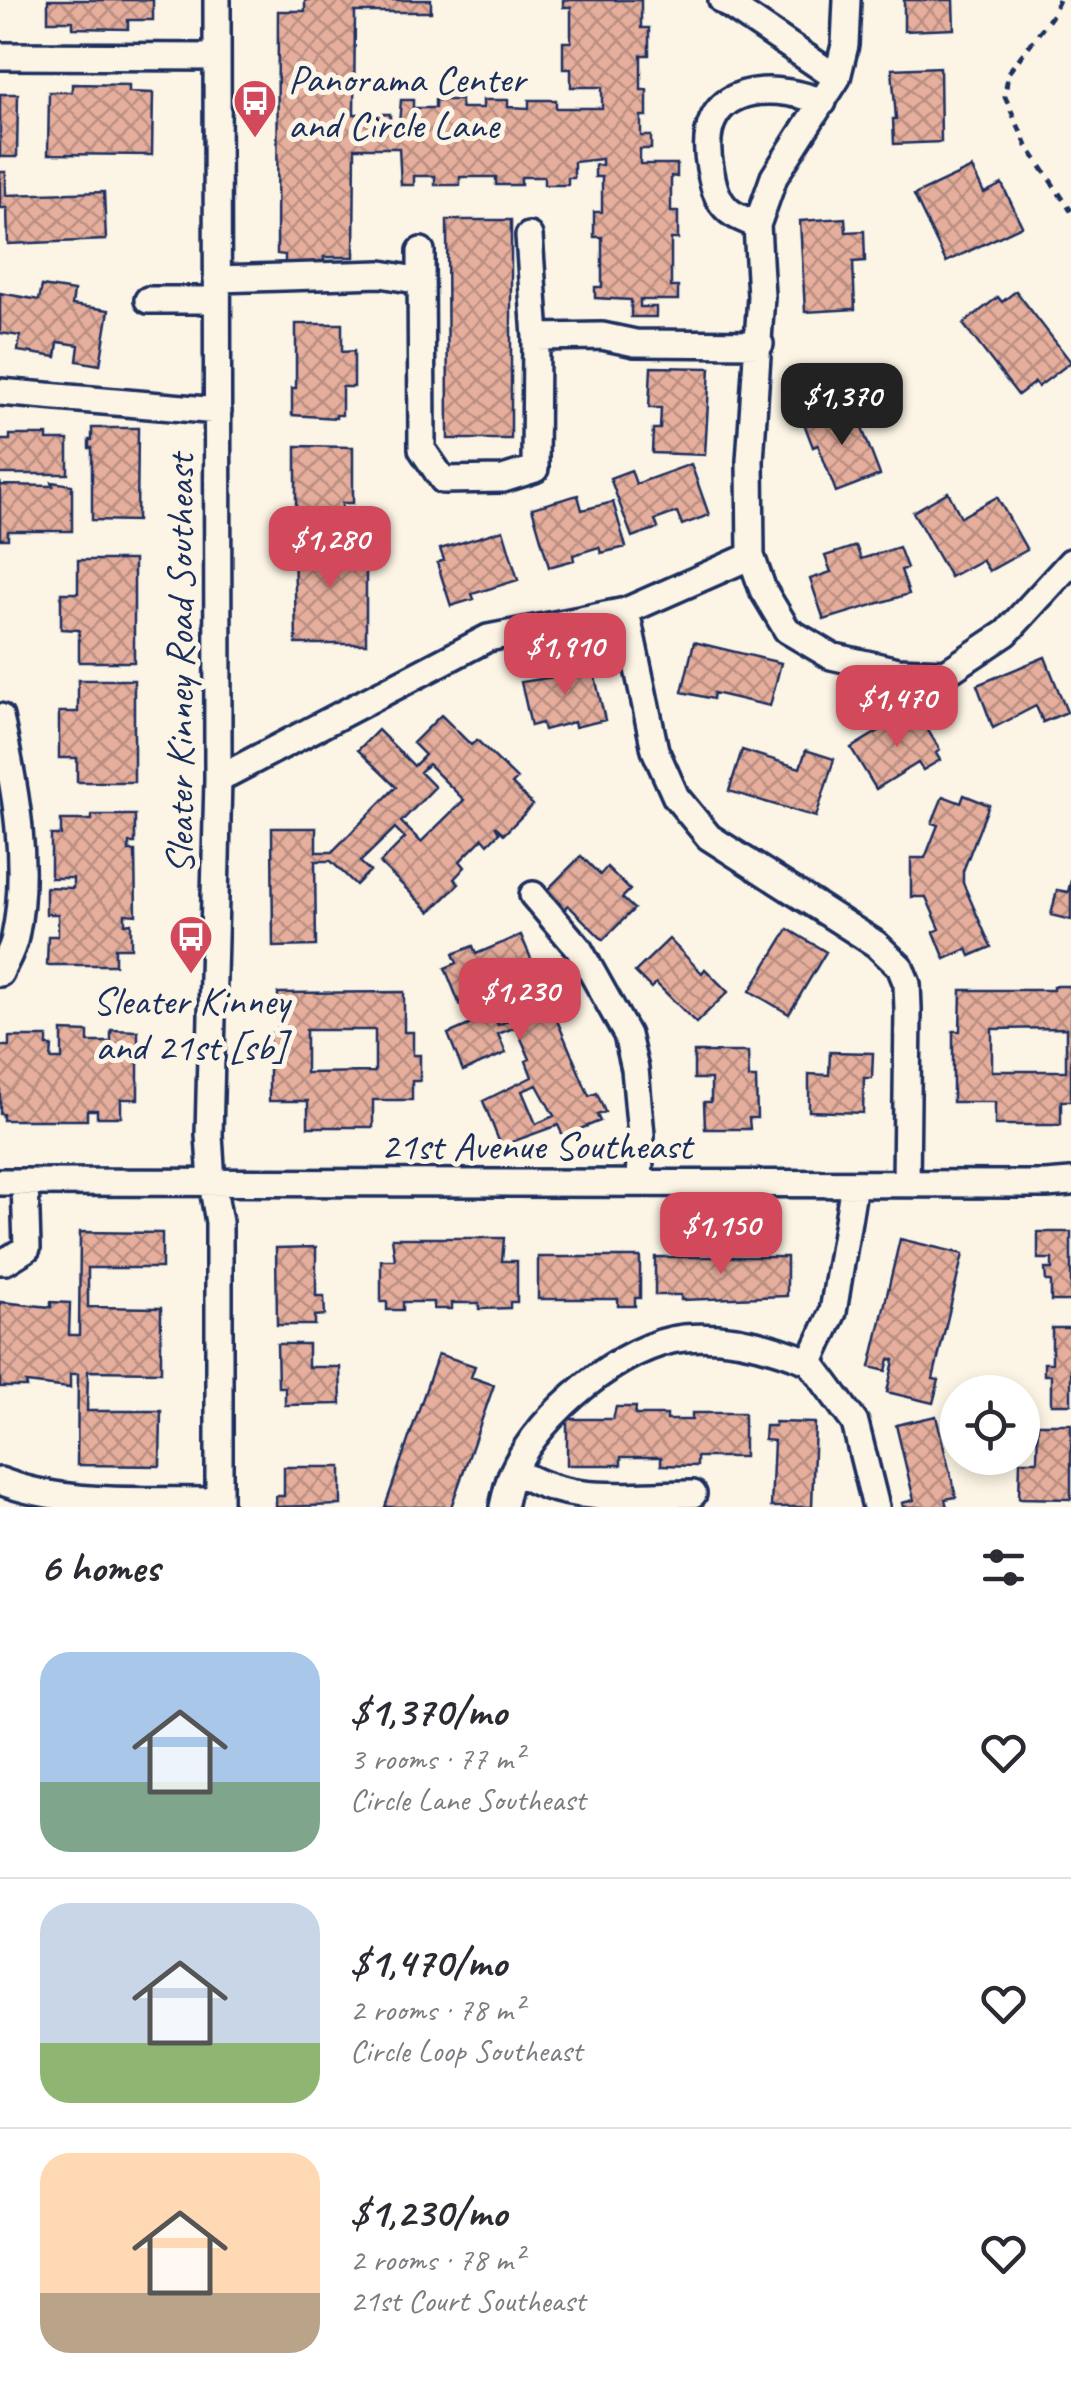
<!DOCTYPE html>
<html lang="en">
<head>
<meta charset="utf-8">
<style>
	:root { --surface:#fff; --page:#f2f2f3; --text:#2b2b33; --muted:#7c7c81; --line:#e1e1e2; --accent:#d1495b }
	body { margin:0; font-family:Caveat,sans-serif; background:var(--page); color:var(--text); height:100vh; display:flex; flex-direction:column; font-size:38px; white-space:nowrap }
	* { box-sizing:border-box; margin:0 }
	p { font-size:32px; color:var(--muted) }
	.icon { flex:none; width:55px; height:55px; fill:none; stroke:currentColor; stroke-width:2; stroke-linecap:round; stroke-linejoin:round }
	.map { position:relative; height:1507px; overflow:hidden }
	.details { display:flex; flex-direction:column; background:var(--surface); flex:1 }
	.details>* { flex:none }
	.controls { position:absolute; left:940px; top:1375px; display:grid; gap:20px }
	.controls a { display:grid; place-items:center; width:100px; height:100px; border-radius:50%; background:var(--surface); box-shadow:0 5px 15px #0003; font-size:50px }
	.price { position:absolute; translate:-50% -85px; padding:0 22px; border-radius:20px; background:var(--accent); color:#fff; font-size:32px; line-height:65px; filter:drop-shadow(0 2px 5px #0008) }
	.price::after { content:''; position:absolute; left:50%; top:60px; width:30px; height:22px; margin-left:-15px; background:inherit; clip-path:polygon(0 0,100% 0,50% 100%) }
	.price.selected { background:#222; color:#fff }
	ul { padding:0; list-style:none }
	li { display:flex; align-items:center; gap:30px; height:250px; padding:0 40px }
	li+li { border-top:2px solid var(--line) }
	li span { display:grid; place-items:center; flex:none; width:280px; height:200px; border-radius:30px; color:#555 }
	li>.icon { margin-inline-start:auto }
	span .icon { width:120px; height:120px; fill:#fffc; stroke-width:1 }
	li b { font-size:42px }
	h2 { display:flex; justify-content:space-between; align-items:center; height:120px; padding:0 40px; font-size:42px }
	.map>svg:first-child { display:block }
</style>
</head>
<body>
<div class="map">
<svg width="1071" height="1507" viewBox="0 0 1071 1507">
	<defs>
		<pattern id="building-cross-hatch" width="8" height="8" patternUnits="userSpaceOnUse" patternTransform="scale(2.5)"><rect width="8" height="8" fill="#e6ae9c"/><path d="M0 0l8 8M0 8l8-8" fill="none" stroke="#ba8e82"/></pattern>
	</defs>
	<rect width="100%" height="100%" fill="#fcf5e5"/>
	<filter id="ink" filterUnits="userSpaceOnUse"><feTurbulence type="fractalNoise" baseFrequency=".01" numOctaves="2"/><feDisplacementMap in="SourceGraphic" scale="20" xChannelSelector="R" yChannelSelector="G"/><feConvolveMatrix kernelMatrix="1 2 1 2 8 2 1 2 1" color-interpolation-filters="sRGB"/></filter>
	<g filter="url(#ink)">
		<path fill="url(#building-cross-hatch)" stroke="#1b2f5e" stroke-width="2.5" fill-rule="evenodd" d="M 48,0 L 153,0 L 153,20 L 128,20 L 128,29 L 73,28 L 73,21 L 48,21 Z
			M 305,0 L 431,0 L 431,12 L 355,12 L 354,114 L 390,114 L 390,125 L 399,125 L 401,100 L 413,100 L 413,108 L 435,108 L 435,100 L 461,100 L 461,108 L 483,108 L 483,100 L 508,100 L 508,107 L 529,108 L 529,100 L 556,100 L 556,108 L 602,108 L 602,87 L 571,87 L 571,69 L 563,69 L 563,42 L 571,42 L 571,7 L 563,7 L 563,0 L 641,0 L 641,28 L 649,28 L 649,55 L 641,55 L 641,90 L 647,90 L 647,116 L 641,116 L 641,136 L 651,136 L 651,149 L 640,149 L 640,164 L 677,164 L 677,177 L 671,176 L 671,212 L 678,212 L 678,239 L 671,239 L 671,287 L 678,287 L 678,300 L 640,300 L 640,307 L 656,307 L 656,317 L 631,317 L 631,300 L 595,298 L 595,287 L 602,287 L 602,237 L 594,237 L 594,212 L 602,212 L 602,177 L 595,177 L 595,165 L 602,165 L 602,159 L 574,162 L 574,178 L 568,178 L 568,185 L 544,185 L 544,177 L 521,177 L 521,185 L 496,185 L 496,177 L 460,177 L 460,185 L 435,185 L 435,176 L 414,176 L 414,185 L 401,185 L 399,148 L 355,148 L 354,257 L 324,257 L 324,268 L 285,268 L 285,255 L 277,254 L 278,11 L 305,11 Z
			M 904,0 L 953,0 L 954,29 L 904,31 Z
			M 940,67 L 941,142 L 894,144 L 893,119 L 896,119 L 892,69 Z
			M 72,84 L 129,85 L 129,92 L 153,93 L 152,155 L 48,154 L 49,92 L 72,92 Z
			M 0,94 L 18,94 L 17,157 L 0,157 Z
			M 972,168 L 984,193 L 1002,184 L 1022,226 L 946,262 L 914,195 Z
			M 0,172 L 6,172 L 6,195 L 104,192 L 106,240 L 8,244 L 7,208 L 0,208 Z
			M 845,218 L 846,232 L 864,231 L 865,261 L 853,262 L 855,309 L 805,312 L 800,221 Z
			M 447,220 L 511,220 L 511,439 L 448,439 Z
			M 42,286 L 74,291 L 72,305 L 109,310 L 100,365 L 77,361 L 79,345 L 58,342 L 56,357 L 18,351 L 20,336 L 0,333 L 0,293 L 39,300 Z
			M 1016,291 L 1071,362 L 1038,387 L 1035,382 L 1018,395 L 963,324 L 998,297 L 1002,302 Z
			M 296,324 L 342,324 L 342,352 L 354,351 L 354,387 L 342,387 L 342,415 L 336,415 L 336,418 L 292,415 L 292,388 L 296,388 Z
			M 651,367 L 710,368 L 705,455 L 652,453 L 653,429 L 660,429 L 661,408 L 649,408 Z
			M 844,405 L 853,426 L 860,423 L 880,475 L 836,492 L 818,445 L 813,447 L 803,421 Z
			M 92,428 L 138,428 L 137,521 L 92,520 L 92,448 L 89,448 L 89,440 L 92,440 Z
			M 10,435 L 47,435 L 47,440 L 68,440 L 68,474 L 0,474 L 0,440 L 10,440 Z
			M 296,446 L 353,447 L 353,503 L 342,503 L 342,526 L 296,526 Z
			M 691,464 L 709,515 L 682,525 L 677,512 L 655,520 L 658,528 L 632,537 L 610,478 L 631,470 L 636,484 Z
			M 0,482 L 1,485 L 53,486 L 52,482 L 72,485 L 72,531 L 8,531 L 8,539 L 0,539 Z
			M 948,492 L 961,517 L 997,497 L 1027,550 L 989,571 L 982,560 L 950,577 L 913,512 Z
			M 578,495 L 582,510 L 613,502 L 626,547 L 601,553 L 599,547 L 573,555 L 574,560 L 549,567 L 532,508 Z
			M 503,530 L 518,580 L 472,594 L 474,599 L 451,606 L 437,563 L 444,560 L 440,549 Z
			M 294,539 L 366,539 L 366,644 L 296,644 Z
			M 856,546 L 861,559 L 899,547 L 907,568 L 901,570 L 909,594 L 824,620 L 810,579 L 831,572 L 825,556 Z
			M 78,560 L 134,560 L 134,662 L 79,662 L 79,630 L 61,629 L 61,593 L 78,593 Z
			M 694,642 L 781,663 L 770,706 L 714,693 L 713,699 L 682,692 Z
			M 1045,657 L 1067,712 L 1043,722 L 1036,706 L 993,728 L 977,685 Z
			M 591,659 L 605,720 L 575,727 L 574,722 L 544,730 L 542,723 L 531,726 L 521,682 L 568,675 L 566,665 Z
			M 78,680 L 134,680 L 134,782 L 77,782 L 77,758 L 59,758 L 59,712 L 78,712 Z
			M 915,709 L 940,750 L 936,753 L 940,760 L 923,770 L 918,763 L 876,789 L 851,748 Z
			M 441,715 L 471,745 L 477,740 L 517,779 L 512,784 L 533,805 L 504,834 L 495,826 L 499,833 L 488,844 L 483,838 L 460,861 L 465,867 L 454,879 L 459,884 L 430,912 L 380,863 L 405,838 L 395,828 L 360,862 L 370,871 L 356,885 L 331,861 L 315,861 L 316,946 L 273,947 L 272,828 L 316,828 L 316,852 L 332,852 L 396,787 L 358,750 L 378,730 L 414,766 L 425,755 L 413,743 ZM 428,764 L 464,800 L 421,842 L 401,822 L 435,787 L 420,772 Z
			M 742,750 L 800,768 L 806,750 L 834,759 L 816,817 L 729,791 Z
			M 964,795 L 989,805 L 963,871 L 963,883 L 991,947 L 970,956 L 967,949 L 945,959 L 934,932 L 940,929 L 926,897 L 911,897 L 911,858 L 925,858 L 938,825 L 932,823 L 943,796 L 961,803 Z
			M 92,815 L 135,815 L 135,843 L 129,843 L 129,851 L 135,851 L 136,915 L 125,914 L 125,924 L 131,923 L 131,948 L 115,948 L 115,965 L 47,965 L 48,936 L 58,936 L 58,914 L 46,914 L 46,887 L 73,888 L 73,878 L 51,878 L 51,835 L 61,835 L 61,820 L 92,820 Z
			M 581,856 L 600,875 L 607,867 L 630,890 L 622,898 L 634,909 L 603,940 L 568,905 L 558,915 L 540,897 Z
			M 1071,880 L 1071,920 L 1051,915 L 1057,890 L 1068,892 Z
			M 788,929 L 826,952 L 789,1014 L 750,991 Z
			M 521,935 L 589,1096 L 597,1093 L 605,1112 L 597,1115 L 600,1121 L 563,1136 L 558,1125 L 501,1146 L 483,1101 L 532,1077 L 526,1061 L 530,1059 L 516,1027 L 498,1034 L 506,1053 L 463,1071 L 448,1034 L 485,1018 L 477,998 L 460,1005 L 445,968 L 457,963 L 453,954 L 473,946 L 476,954 ZM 496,990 L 509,1020 L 498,1025 L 485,994 ZM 537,1085 L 554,1116 L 536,1124 L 522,1091 Z
			M 669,939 L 702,973 L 705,969 L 728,992 L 696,1023 L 656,983 L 651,988 L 635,972 Z
			M 1053,986 L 1071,986 L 1071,1101 L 1061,1101 L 1061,1125 L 995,1125 L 995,1102 L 953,1102 L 953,1031 L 960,1031 L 961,990 L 1053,990 ZM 1066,1028 L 1066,1071 L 992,1071 L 992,1029 Z
			M 404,992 L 404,1032 L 413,1032 L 413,1055 L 420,1055 L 420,1081 L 412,1081 L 412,1100 L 373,1100 L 373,1127 L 308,1127 L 308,1101 L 269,1101 L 269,1033 L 278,1033 L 278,993 ZM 306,1030 L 375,1030 L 375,1072 L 306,1073 Z
			M 111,1030 L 138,1031 L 138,1099 L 121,1099 L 121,1117 L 97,1117 L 97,1110 L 87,1110 L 87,1120 L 3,1120 L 3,1114 L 0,1114 L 0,1046 L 9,1046 L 9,1037 L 47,1037 L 47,1046 L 52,1046 L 51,1059 L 62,1059 L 62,1031 L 88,1032 L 88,1042 L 111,1042 Z
			M 694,1052 L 748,1052 L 749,1078 L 756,1078 L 757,1118 L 749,1118 L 750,1129 L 705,1129 L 704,1102 L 711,1102 L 711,1079 L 694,1079 Z
			M 830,1052 L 873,1053 L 872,1078 L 864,1078 L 863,1113 L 809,1111 L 809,1074 L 829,1075 Z
			M 80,1232 L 162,1233 L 162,1268 L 88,1268 L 88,1307 L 161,1308 L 161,1372 L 88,1371 L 87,1411 L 161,1411 L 160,1466 L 77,1465 L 78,1374 L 70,1374 L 70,1388 L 26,1383 L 27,1387 L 0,1387 L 0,1302 L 51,1307 L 51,1302 L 70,1303 L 69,1335 L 79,1335 Z
			M 1038,1232 L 1071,1232 L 1071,1301 L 1051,1301 L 1051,1281 L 1046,1281 L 1045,1269 L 1052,1269 L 1052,1259 L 1038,1259 Z
			M 392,1238 L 504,1238 L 502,1261 L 517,1261 L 517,1302 L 510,1302 L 510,1308 L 479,1309 L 479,1303 L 452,1303 L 452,1309 L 434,1309 L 434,1302 L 403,1302 L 403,1310 L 387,1310 L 387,1302 L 381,1302 L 381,1260 L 395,1260 Z
			M 900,1239 L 963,1254 L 933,1379 L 939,1380 L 933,1403 L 887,1392 L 894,1360 L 889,1359 L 886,1371 L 870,1367 Z
			M 316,1247 L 316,1296 L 324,1296 L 325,1315 L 315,1316 L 315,1325 L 277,1325 L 276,1248 Z
			M 538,1257 L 640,1257 L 640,1298 L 635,1298 L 635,1306 L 618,1306 L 618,1299 L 538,1299 Z
			M 655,1257 L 787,1257 L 787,1296 L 681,1300 L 681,1295 L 655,1295 Z
			M 1052,1328 L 1071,1328 L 1071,1404 L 1051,1404 L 1051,1375 L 1044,1375 L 1044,1363 L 1052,1363 Z
			M 277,1344 L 308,1344 L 308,1367 L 340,1367 L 341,1404 L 285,1405 L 285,1387 L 278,1387 Z
			M 438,1354 L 475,1366 L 471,1377 L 494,1385 L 451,1507 L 385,1507 Z
			M 616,1407 L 636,1407 L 635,1415 L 667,1415 L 667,1420 L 692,1420 L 692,1413 L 744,1413 L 744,1457 L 697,1457 L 697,1466 L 661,1465 L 661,1457 L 621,1457 L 621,1465 L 567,1465 L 567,1419 L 613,1419 Z
			M 936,1416 L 956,1497 L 945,1499 L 947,1507 L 903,1507 L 902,1503 L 914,1500 L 896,1425 Z
			M 775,1422 L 815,1423 L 812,1507 L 771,1507 L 774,1441 L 764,1440 L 765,1426 L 775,1426 Z
			M 1038,1424 L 1071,1424 L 1071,1499 L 1019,1498 L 1020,1461 L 1037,1461 Z
			M 284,1467 L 341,1467 L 341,1505 L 276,1507 L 276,1496 L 284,1496 Z"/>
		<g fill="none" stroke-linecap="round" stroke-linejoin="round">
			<defs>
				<path id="minor" d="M 217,0 L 218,779 L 209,1135 L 212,1183 L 219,1222 L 219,1507
					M 722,0 L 837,78
					M 847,0 L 845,45 L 837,78 L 774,177 L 757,225 L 761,296 L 750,461 L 751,556 L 763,590 L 787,630 L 831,656 L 898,671 L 946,673 L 1006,633 L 1071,562
					M 0,56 L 217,57
					M 757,225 C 748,221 736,217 729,211 C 716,200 713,184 710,168 C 694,88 763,79 823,102
					M 421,251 L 422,449 L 443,480 L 503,479 L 535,469 L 536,337 L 529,236
					M 217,279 L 381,274 L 421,281
					M 148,300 L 217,300
					M 536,337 L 602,336 L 635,343 L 760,344
					M 0,392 L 218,411
					M 626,611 L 655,750 L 676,797 L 709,837 L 876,944 L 900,967 L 907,984 L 908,1009 L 906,1184
					M 0,717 C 15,787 30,865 15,937 C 13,949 5,962 0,973
					M 218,779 L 488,638 L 626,611 L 751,556
					M 533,895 L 579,949 L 627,1035 L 635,1069 L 641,1135 L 639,1183
					M 0,1182 L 1046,1184 L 1071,1182
					M 0,1261 L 6,1261 L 27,1248 L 25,1182
					M 810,1362 L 833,1312 L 854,1184
					M 810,1362 L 855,1423 L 876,1507
					M 514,1470 C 569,1506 629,1494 693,1494
					M 0,1481 C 68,1507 146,1499 218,1501
					M 503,1507 C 506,1495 508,1481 514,1470 C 539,1415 622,1344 684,1338 C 728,1334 770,1345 810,1362"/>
			</defs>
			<use href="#minor" stroke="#1b2f5e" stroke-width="32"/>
			<path stroke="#1b2f5e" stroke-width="5" stroke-dasharray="8 8" stroke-linecap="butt" d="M 1059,0 L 1051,17 L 1008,73 L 1005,97 L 1027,146 L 1071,211"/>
			<use href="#minor" stroke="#fcf5e5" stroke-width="25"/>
		</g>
	</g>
	<defs>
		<symbol id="bus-pin" viewBox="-11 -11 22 30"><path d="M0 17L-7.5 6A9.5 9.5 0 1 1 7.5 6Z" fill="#d1495b" stroke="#fcf5e5"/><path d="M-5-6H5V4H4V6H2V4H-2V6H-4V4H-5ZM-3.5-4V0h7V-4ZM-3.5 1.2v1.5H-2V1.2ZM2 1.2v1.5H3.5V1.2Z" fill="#fff"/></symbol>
	</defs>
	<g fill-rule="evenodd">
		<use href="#bus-pin" x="230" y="76" width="50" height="68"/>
		<use href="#bus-pin" x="166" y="912" width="50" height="68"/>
	</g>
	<g text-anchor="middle" stroke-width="10" stroke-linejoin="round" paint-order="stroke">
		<g font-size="40" fill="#1b2f5e" stroke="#fcf5e5" text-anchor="start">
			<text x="288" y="92">Panorama Center<tspan x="288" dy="46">and Circle Lane</tspan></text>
			<text x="191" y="1014" text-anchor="middle">Sleater Kinney<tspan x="191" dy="46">and 21st [sb]</tspan></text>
		</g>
		<g font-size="40" fill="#1b2f5e" stroke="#fcf5e5">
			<text transform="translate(179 664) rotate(-90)" y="14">Sleater Kinney Road Southeast</text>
			<text x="536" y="1159">21st Avenue Southeast</text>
		</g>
	</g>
</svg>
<div class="controls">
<a><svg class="icon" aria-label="locate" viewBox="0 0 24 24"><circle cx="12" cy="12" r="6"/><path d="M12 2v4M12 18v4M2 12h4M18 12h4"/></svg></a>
</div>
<b class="price selected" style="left:842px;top:448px">$1,370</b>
<b class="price" style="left:330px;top:591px">$1,280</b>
<b class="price" style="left:565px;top:698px">$1,910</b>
<b class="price" style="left:897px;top:750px">$1,470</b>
<b class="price" style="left:520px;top:1043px">$1,230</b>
<b class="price" style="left:721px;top:1277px">$1,150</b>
</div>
<section class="details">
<h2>6 homes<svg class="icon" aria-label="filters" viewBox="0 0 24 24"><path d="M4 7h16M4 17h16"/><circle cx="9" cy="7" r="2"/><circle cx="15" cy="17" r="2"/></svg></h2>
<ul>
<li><span style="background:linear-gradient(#a9c7e8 65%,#7fa58c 0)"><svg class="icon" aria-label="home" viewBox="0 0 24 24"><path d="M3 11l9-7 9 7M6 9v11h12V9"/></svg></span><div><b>$1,370/mo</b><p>3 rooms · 77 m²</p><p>Circle Lane Southeast</p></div><svg class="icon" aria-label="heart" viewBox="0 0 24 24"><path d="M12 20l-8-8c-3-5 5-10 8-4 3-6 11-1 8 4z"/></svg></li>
<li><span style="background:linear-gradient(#c9d6e8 70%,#8fb573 0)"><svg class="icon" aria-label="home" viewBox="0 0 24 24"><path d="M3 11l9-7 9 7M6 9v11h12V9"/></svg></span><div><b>$1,470/mo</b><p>2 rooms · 78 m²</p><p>Circle Loop Southeast</p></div><svg class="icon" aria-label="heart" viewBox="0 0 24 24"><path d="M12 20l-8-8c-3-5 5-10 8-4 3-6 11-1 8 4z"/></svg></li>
<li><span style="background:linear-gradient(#ffd9b3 70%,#b9a48a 0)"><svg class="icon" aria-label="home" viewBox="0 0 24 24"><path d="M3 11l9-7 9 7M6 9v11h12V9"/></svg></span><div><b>$1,230/mo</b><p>2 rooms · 78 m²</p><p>21st Court Southeast</p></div><svg class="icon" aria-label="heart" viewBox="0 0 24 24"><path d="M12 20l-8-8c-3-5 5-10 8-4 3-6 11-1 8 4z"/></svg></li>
</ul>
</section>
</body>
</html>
